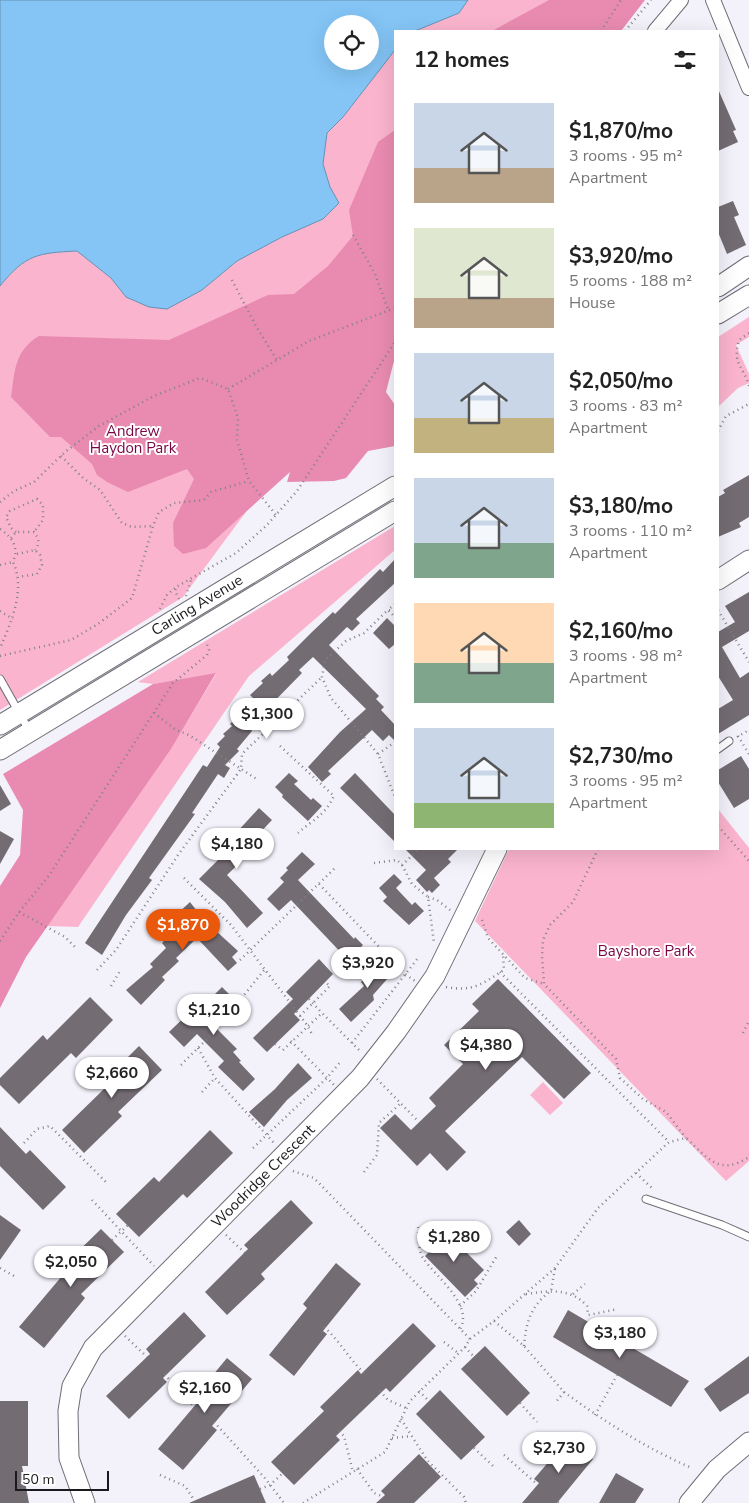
<!DOCTYPE html>
<html lang="en">
<head>
<meta charset="utf-8">
<style>
	:root { --surface:#fff; --page:#f6f6f6; --text:#222; --muted:#767676; --accent:#ea580c }
	body { margin:0; font-family:"Nunito Sans",sans-serif; background:var(--page); color:var(--text); height:100vh; display:flex; flex-direction:column; font-size:19px; white-space:nowrap }
	* { box-sizing:border-box; margin:0 }
	p { font-size:16px; color:var(--muted) }
	.icon { flex:none; width:28px; height:28px; fill:none; stroke:currentColor; stroke-width:2; stroke-linecap:round; stroke-linejoin:round }
	.map { position:relative; flex:1; overflow:hidden }
	.drawer { position:absolute; left:394px; top:30px; width:325px; height:820px; display:flex; flex-direction:column; background:var(--surface); border-radius:0px; box-shadow:0 5px 20px #0002 }
	.drawer>* { flex:none }
	.controls { position:absolute; left:324px; top:15px; display:grid; gap:10px }
	.controls a { display:grid; place-items:center; width:55px; height:55px; border-radius:50%; background:var(--surface); box-shadow:0 5px 20px #0002; font-size:25px }
	.scale { position:absolute; left:15px; bottom:12px; width:94px; box-sizing:border-box; padding-left:5px; border:2px solid #1a191d; border-top:0; font-size:14px; line-height:18px; white-space:nowrap; color:#1a191d; -webkit-text-stroke:4px #fff; paint-order:stroke }
	.price { position:absolute; translate:-50% -42px; padding:0 11px; border-radius:18px; background:#fff; color:#222; font-size:16px; line-height:32px; filter:drop-shadow(0 1px 2px #0008) }
	.price::after { content:''; position:absolute; left:50%; top:30px; width:15px; height:11px; margin-left:-8px; background:inherit; clip-path:polygon(0 0,100% 0,50% 100%) }
	.price.active { background:var(--accent); color:#fff }
	ul { padding:0; list-style:none }
	li { display:flex; align-items:center; gap:15px; height:125px; padding:0 20px }
	li span { display:grid; place-items:center; flex:none; width:140px; height:100px; border-radius:0px; color:#555 }
	li>.icon { margin-inline-start:auto }
	span .icon { width:60px; height:60px; fill:#fffc; stroke-width:1 }
	li b { font-size:21px }
	h2 { display:flex; justify-content:space-between; align-items:center; height:60px; padding:0 20px; font-size:21px }
	.map>svg:first-child { display:block }
</style>
</head>
<body>
<div class="map">
<svg width="749" height="1503" viewBox="0 0 749 1503">
	<rect width="100%" height="100%" fill="#f3f1fa"/>
	<path fill="#fab4cd" d="M 468,0 L 608,0 L 588,31 L 415,31 L 459,13 Z
		M 395,50 L 395,360 L 387,372 L 314,420 L 183,597 L 0,710 L 0,286 C 26,254 38,253 77,251 L 111,278 L 126,297 L 202,290 L 237,261 L 282,237 L 323,219 L 339,203 L 330,187 L 323,164 L 327,133 L 343,117 Z
		M 749,317 L 749,337 L 736,345 L 749,374 L 749,383 L 738,388 L 718,407 L 718,337 Z
		M 395,526 L 395,550 L 249,676 L 78,927 L 47,926 L 170,750 L 216,674 L 153,684 L 138,682 Z
		M 718,809 L 749,848 L 749,1161 L 726,1181 L 475,921 L 509,849 L 718,849 Z
		M 543,1082 L 563,1103 L 550,1115 L 530,1095 Z"/>
	<path fill="#e98bb0" d="M 549,0 L 645,0 L 621,31 L 492,31 Z
		M 395,130 L 395,357 L 386,392 L 395,405 L 395,446 L 368,451 L 346,478 L 334,481 L 287,482 L 290,472 L 206,548 L 183,554 L 174,546 L 173,523 L 194,479 L 187,469 L 128,492 L 107,482 L 97,475 L 92,464 L 61,437 L 50,437 L 11,397 C 15,371 14,351 39,336 L 169,340 L 268,295 L 294,294 L 328,266 L 353,236 L 349,210 L 378,142 Z
		M 216,673 L 171,749 L 26,957 L 0,1008 L 0,886 L 20,855 L 23,810 L 3,774 L 153,684 Z"/>
	<path fill="#84c5f6" stroke="#6491b5" fill-rule="evenodd" d="M 0,0 L 468,0 L 459,13 L 415,31 L 395,31 L 395,50 L 343,117 L 327,133 L 323,164 L 330,187 L 339,203 L 323,219 L 282,237 L 237,261 L 202,290 L 167,309 L 149,307 L 126,297 L 111,278 L 77,251 C 38,253 26,254 0,286 ZM 332,24 L 370,24 L 370,61 L 332,61 Z"/>
	<path fill="#736c73" d="M 718,89 L 736,130 L 733,131 L 738,142 L 718,151 Z
		M 733,201 L 739,215 L 734,217 L 746,245 L 727,254 L 718,232 L 718,207 Z
		M 749,475 L 749,517 L 739,523 L 741,527 L 718,537 L 718,497 L 725,493 L 723,490 Z
		M 395,559 L 395,583 L 356,619 L 360,623 L 352,631 L 347,627 L 329,645 L 379,696 L 376,699 L 384,707 L 381,710 L 395,725 L 395,741 L 389,735 L 383,741 L 372,730 L 328,771 L 331,774 L 322,782 L 308,767 L 340,732 L 366,709 L 313,657 L 299,670 L 302,673 L 249,727 L 252,731 L 237,749 L 239,751 L 225,765 L 230,768 L 224,778 L 218,774 L 192,813 L 195,814 L 149,878 L 152,880 L 126,915 L 102,955 L 85,943 L 203,765 L 207,767 L 220,747 L 217,744 L 225,736 L 223,734 L 232,726 L 230,724 L 238,716 L 236,714 L 253,698 L 250,695 L 263,683 L 261,681 L 270,673 L 272,676 L 289,660 L 287,657 L 312,632 L 333,612 L 335,614 L 380,569 L 383,572 Z
		M 749,592 L 749,631 L 722,647 L 740,678 L 749,672 L 749,715 L 718,734 L 718,709 L 733,700 L 718,676 L 718,632 L 735,622 L 725,606 Z
		M 387,618 L 395,626 L 395,644 L 389,649 L 373,633 Z
		M 741,756 L 749,769 L 749,799 L 734,808 L 718,782 L 718,770 Z
		M 289,773 L 298,781 L 294,784 L 311,800 L 313,798 L 322,806 L 308,821 L 282,797 L 283,795 L 275,787 Z
		M 355,773 L 395,815 L 395,842 L 340,788 Z
		M 0,785 L 11,804 L 0,811 Z
		M 259,808 L 272,820 L 256,837 L 258,839 L 250,847 L 253,850 L 227,875 L 263,913 L 247,928 L 225,902 L 199,879 L 240,838 L 236,833 Z
		M 0,831 L 14,839 L 0,864 Z
		M 405,849 L 458,849 L 448,859 L 451,862 L 434,878 L 440,885 L 432,893 L 429,890 L 427,892 L 416,880 L 426,870 Z
		M 302,852 L 315,864 L 298,880 L 354,939 L 355,937 L 363,945 L 348,960 L 291,900 L 279,911 L 267,899 L 284,882 L 280,878 L 288,870 L 286,868 Z
		M 394,874 L 402,882 L 396,888 L 412,905 L 415,902 L 424,911 L 409,925 L 383,901 L 387,897 L 379,888 Z
		M 190,902 L 204,920 L 238,951 L 232,957 L 237,963 L 228,971 L 197,938 L 176,958 L 179,961 L 162,977 L 165,980 L 141,1005 L 126,990 L 153,967 L 150,964 L 166,948 L 162,943 L 182,923 L 175,916 Z
		M 382,955 L 396,969 L 373,995 L 374,1000 L 351,1022 L 339,1009 L 364,986 L 361,982 L 377,966 L 374,963 Z
		M 319,959 L 333,974 L 294,1014 L 300,1020 L 267,1052 L 253,1038 L 293,999 L 286,992 Z
		M 498,979 L 591,1073 L 564,1099 L 522,1057 L 445,1131 L 466,1152 L 447,1171 L 430,1153 L 417,1166 L 380,1128 L 395,1114 L 411,1130 L 436,1106 L 429,1098 L 463,1064 L 444,1045 L 479,1011 L 472,1004 Z
		M 222,987 L 236,1001 L 211,1023 L 237,1049 L 233,1052 L 241,1061 L 239,1062 L 255,1079 L 243,1091 L 218,1067 L 224,1061 L 197,1034 L 184,1047 L 169,1032 L 194,1008 L 197,1012 Z
		M 90,997 L 113,1020 L 76,1058 L 71,1053 L 19,1104 L 0,1085 L 0,1078 L 43,1035 L 47,1040 Z
		M 139,1046 L 162,1070 L 118,1112 L 122,1116 L 84,1153 L 62,1130 L 105,1088 L 101,1084 Z
		M 298,1063 L 312,1078 L 287,1100 L 264,1127 L 249,1112 L 275,1089 Z
		M 0,1127 L 26,1154 L 30,1150 L 66,1187 L 43,1210 L 0,1166 Z
		M 210,1130 L 233,1153 L 187,1198 L 183,1194 L 139,1237 L 116,1214 L 154,1177 L 159,1182 Z
		M 291,1200 L 313,1223 L 261,1274 L 265,1279 L 227,1315 L 205,1292 L 248,1249 L 244,1245 Z
		M 0,1215 L 21,1230 L 0,1260 Z
		M 519,1220 L 531,1234 L 519,1246 L 506,1232 Z
		M 442,1228 L 484,1270 L 474,1280 L 478,1284 L 465,1297 L 425,1256 L 435,1246 L 429,1241 Z
		M 101,1229 L 124,1252 L 81,1294 L 85,1298 L 44,1348 L 19,1327 L 67,1270 L 63,1266 Z
		M 336,1263 L 361,1284 L 323,1331 L 327,1334 L 294,1376 L 269,1355 L 307,1308 L 303,1304 Z
		M 568,1310 L 689,1381 L 671,1407 L 553,1337 Z
		M 184,1312 L 206,1336 L 163,1378 L 167,1382 L 129,1419 L 106,1396 L 150,1354 L 146,1349 Z
		M 413,1323 L 436,1346 L 390,1392 L 386,1388 L 336,1436 L 340,1440 L 294,1485 L 271,1462 L 324,1411 L 320,1407 L 358,1370 L 361,1374 Z
		M 485,1346 L 530,1393 L 507,1416 L 461,1369 Z
		M 749,1356 L 749,1393 L 720,1412 L 704,1389 Z
		M 227,1358 L 252,1379 L 212,1426 L 217,1430 L 183,1470 L 158,1449 L 197,1403 L 193,1399 Z
		M 440,1390 L 485,1437 L 461,1460 L 416,1414 Z
		M 0,1401 L 28,1401 L 28,1466 L 22,1466 L 29,1503 L 0,1503 Z
		M 568,1439 L 593,1459 L 557,1503 L 522,1503 L 539,1483 L 534,1479 Z
		M 419,1454 L 441,1477 L 414,1503 L 376,1503 L 385,1495 L 381,1491 Z
		M 616,1473 L 644,1489 L 635,1503 L 599,1503 Z
		M 254,1475 L 266,1503 L 189,1503 Z"/>
	<g fill="none" stroke-linecap="round" stroke-linejoin="round">
		<defs>
			<path id="lane" d="M 0,679 L 30,732
				M 718,749 L 729,741
				M 646,1199 L 722,1225 L 749,1237"/>
			<path id="street" d="M 713,0 L 749,88
				M 655,31 L 681,0"/>
			<path id="secondary" d="M 718,287 L 749,266
				M 718,314 L 749,295
				M 718,580 L 749,560
				M 0,725 L 395,486
				M 0,750 L 395,511
				M 85,1503 L 69,1458 L 68,1411 L 72,1386 L 93,1348 L 360,1078 L 396,1032 L 435,976 L 497,849
				M 689,1503 L 717,1469 L 749,1442"/>
		</defs>
		<use href="#lane" stroke="#706d76" stroke-width="9"/>
		<use href="#street" stroke="#706d76" stroke-width="16"/>
		<use href="#secondary" stroke="#706d76" stroke-width="21"/>
		<path stroke="#828187" stroke-width="2.5" stroke-dasharray="1 4" stroke-linecap="butt" d="M 601,31 L 621,0
			M 625,31 L 651,0
			M 353,235 L 375,274 L 388,309
			M 232,280 L 257,328 L 277,360
			M 749,333 L 739,340 C 732,365 743,365 749,386
			M 228,389 L 309,341 L 395,308
			M 718,431 L 726,416 L 749,404
			M 61,456 L 83,478 L 100,490 L 122,523 L 132,527 L 153,526
			M 0,502 L 14,491 L 34,482 L 65,452 L 99,426 L 154,396 L 200,378 L 228,389 L 238,418 L 237,440 L 249,481 L 276,515
			M 0,529 C 13,538 19,547 13,562 C 26,589 11,623 0,648
			M 16,532 L 11,528 L 6,517 L 10,511 L 37,499 L 43,505 L 43,520 L 34,532
			M 11,538 L 16,532 L 34,532 C 39,539 40,543 35,550
			M 17,554 L 35,550 L 40,555 L 42,565 L 37,574 L 18,577
			M 0,565 L 13,562
			M 186,596 L 191,580
			M 179,599 L 175,591 L 176,587 L 236,553 L 266,526 L 297,491 L 395,342
			M 395,604 L 388,610 L 395,617
			M 160,609 L 167,595 L 175,588
			M 718,610 L 749,662
			M 0,611 L 13,619
			M 395,611 L 388,610 L 364,633 L 346,641 L 325,660 L 322,677 L 331,698 L 378,754 L 395,797
			M 0,656 L 71,640 L 98,624 L 132,598 L 153,526 L 159,512 L 174,503 L 204,500 L 211,492 L 249,481
			M 154,713 L 176,730 L 189,735 L 258,780
			M 738,736 L 749,754
			M 737,737 L 749,730
			M 280,746 L 334,796 C 324,816 315,818 298,833
			M 378,754 L 395,742
			M 718,826 L 749,861
			M 598,849 L 573,902 L 550,925 L 543,940 L 542,956 L 544,984 L 616,1059 L 620,1078 L 643,1099 L 666,1112 L 686,1138
			M 374,863 L 397,860 L 402,865 L 419,849
			M 402,865 L 412,884 L 428,897 L 434,943
			M 184,878 L 231,925 L 307,1025 L 312,1034
			M 319,884 L 405,974 L 415,981
			M 428,897 L 437,900 L 450,910
			M 19,912 L 65,937 L 77,949
			M 482,920 L 488,938 L 525,978 L 544,984
			M 0,941 L 19,912 L 48,877 L 173,683 L 207,655 L 209,650 L 206,642
			M 240,960 L 335,868
			M 97,970 L 116,950 L 178,855 L 241,769 L 242,754 L 322,677
			M 500,972 L 669,1142
			M 111,986 L 120,971
			M 446,987 C 473,992 482,984 504,970 L 503,954
			M 309,999 L 321,1012
			M 300,1016 L 330,986 L 325,982
			M 743,1033 L 749,1021
			M 291,1041 L 334,1085
			M 352,1043 L 418,958
			M 275,1044 L 283,1050 L 322,1013 L 361,1052
			M 198,1048 L 215,1078 L 274,1143
			M 181,1065 L 216,1030 L 265,969
			M 377,1079 L 418,1121
			M 202,1092 L 215,1078
			M 24,1143 L 37,1129 L 50,1126 L 108,1184
			M 253,1148 L 327,1078 L 341,1061
			M 293,1171 L 314,1178 L 470,1339
			M 364,1172 L 377,1155 L 379,1123 L 401,1103
			M 636,1173 L 653,1189
			M 92,1200 L 154,1266
			M 418,1227 C 419,1236 418,1251 423,1258 C 435,1276 474,1305 460,1329
			M 226,1235 L 246,1254
			M 112,1240 L 128,1225
			M 0,1268 L 14,1276
			M 526,1294 C 548,1291 570,1287 587,1306 L 588,1315 L 618,1309
			M 573,1294 L 585,1284
			M 460,1306 L 476,1291 L 498,1254
			M 494,1321 L 524,1346 L 564,1392 L 556,1402
			M 324,1327 C 340,1341 349,1359 364,1373
			M 125,1336 L 147,1357
			M 444,1342 L 458,1353
			M 524,1346 C 526,1322 531,1305 551,1291 L 555,1268
			M 465,1347 L 474,1357
			M 165,1374 L 178,1392 L 195,1407
			M 380,1391 L 388,1400 L 406,1408
			M 419,1391 L 429,1401
			M 564,1392 C 604,1421 647,1449 692,1468
			M 520,1403 L 537,1422
			M 595,1415 L 617,1375
			M 401,1419 L 427,1460 L 464,1497 L 466,1503
			M 214,1422 L 264,1477 L 284,1503
			M 339,1431 L 344,1436 L 353,1472
			M 392,1438 L 412,1436
			M 474,1448 L 493,1466
			M 504,1455 L 538,1485
			M 357,1469 L 374,1493 L 384,1497
			M 160,1475 L 185,1486 L 194,1500
			M 260,1489 L 270,1485 L 283,1473
			M 558,1502 L 560,1503
			M 303,1503 L 385,1452 L 410,1401 L 465,1347 L 470,1339 L 494,1321 L 555,1268 L 598,1208 L 669,1142 L 686,1138 C 709,1159 719,1176 749,1157"/>
		<use href="#lane" stroke="#fff" stroke-width="7"/>
		<use href="#street" stroke="#fff" stroke-width="14"/>
		<use href="#secondary" stroke="#fff" stroke-width="19"/>
	</g>
	<g text-anchor="middle" stroke-width="4" stroke-linejoin="round" paint-order="stroke">
		<g font-size="15" fill="#7a0546" stroke="#fff">
			<text x="133" y="436">Andrew<tspan x="133" dy="17">Haydon Park</tspan></text>
			<text x="646" y="956">Bayshore Park</text>
		</g>
		<g font-size="15" fill="#1a191d" stroke="#fff">
			<text transform="translate(197 605) rotate(-31)" y="5">Carling Avenue</text>
			<text transform="translate(263 1176) rotate(-45)" y="5">Woodridge Crescent</text>
		</g>
	</g>
</svg>
<div class="controls">
<a><svg class="icon" aria-label="locate" viewBox="0 0 24 24"><circle cx="12" cy="12" r="6"/><path d="M12 2v4M12 18v4M2 12h4M18 12h4"/></svg></a>
</div>
<div class="scale">50 m</div>
<b class="price" style="left:267px;top:740px">$1,300</b>
<b class="price" style="left:237px;top:870px">$4,180</b>
<b class="price active" style="left:183px;top:951px">$1,870</b>
<b class="price" style="left:368px;top:989px">$3,920</b>
<b class="price" style="left:214px;top:1036px">$1,210</b>
<b class="price" style="left:486px;top:1071px">$4,380</b>
<b class="price" style="left:112px;top:1099px">$2,660</b>
<b class="price" style="left:454px;top:1263px">$1,280</b>
<b class="price" style="left:71px;top:1288px">$2,050</b>
<b class="price" style="left:620px;top:1359px">$3,180</b>
<b class="price" style="left:205px;top:1414px">$2,160</b>
<b class="price" style="left:559px;top:1474px">$2,730</b>
<section class="drawer">
<h2>12 homes<svg class="icon" aria-label="filters" viewBox="0 0 24 24"><path d="M4 7h16M4 17h16"/><circle cx="9" cy="7" r="2"/><circle cx="15" cy="17" r="2"/></svg></h2>
<ul>
<li><span style="background:linear-gradient(#c9d6e8 65%,#b9a48a 0)"><svg class="icon" aria-label="home" viewBox="0 0 24 24"><path d="M3 11l9-7 9 7M6 9v11h12V9"/></svg></span><div><b>$1,870/mo</b><p>3 rooms · 95 m²</p><p>Apartment</p></div></li>
<li><span style="background:linear-gradient(#dfe7d0 70%,#b9a48a 0)"><svg class="icon" aria-label="home" viewBox="0 0 24 24"><path d="M3 11l9-7 9 7M6 9v11h12V9"/></svg></span><div><b>$3,920/mo</b><p>5 rooms · 188 m²</p><p>House</p></div></li>
<li><span style="background:linear-gradient(#c9d6e8 65%,#c2b280 0)"><svg class="icon" aria-label="home" viewBox="0 0 24 24"><path d="M3 11l9-7 9 7M6 9v11h12V9"/></svg></span><div><b>$2,050/mo</b><p>3 rooms · 83 m²</p><p>Apartment</p></div></li>
<li><span style="background:linear-gradient(#c9d6e8 65%,#7fa58c 0)"><svg class="icon" aria-label="home" viewBox="0 0 24 24"><path d="M3 11l9-7 9 7M6 9v11h12V9"/></svg></span><div><b>$3,180/mo</b><p>3 rooms · 110 m²</p><p>Apartment</p></div></li>
<li><span style="background:linear-gradient(#ffd9b3 60%,#7fa58c 0)"><svg class="icon" aria-label="home" viewBox="0 0 24 24"><path d="M3 11l9-7 9 7M6 9v11h12V9"/></svg></span><div><b>$2,160/mo</b><p>3 rooms · 98 m²</p><p>Apartment</p></div></li>
<li><span style="background:linear-gradient(#c9d6e8 75%,#8fb573 0)"><svg class="icon" aria-label="home" viewBox="0 0 24 24"><path d="M3 11l9-7 9 7M6 9v11h12V9"/></svg></span><div><b>$2,730/mo</b><p>3 rooms · 95 m²</p><p>Apartment</p></div></li>
</ul>
</section>
</div>
</body>
</html>
